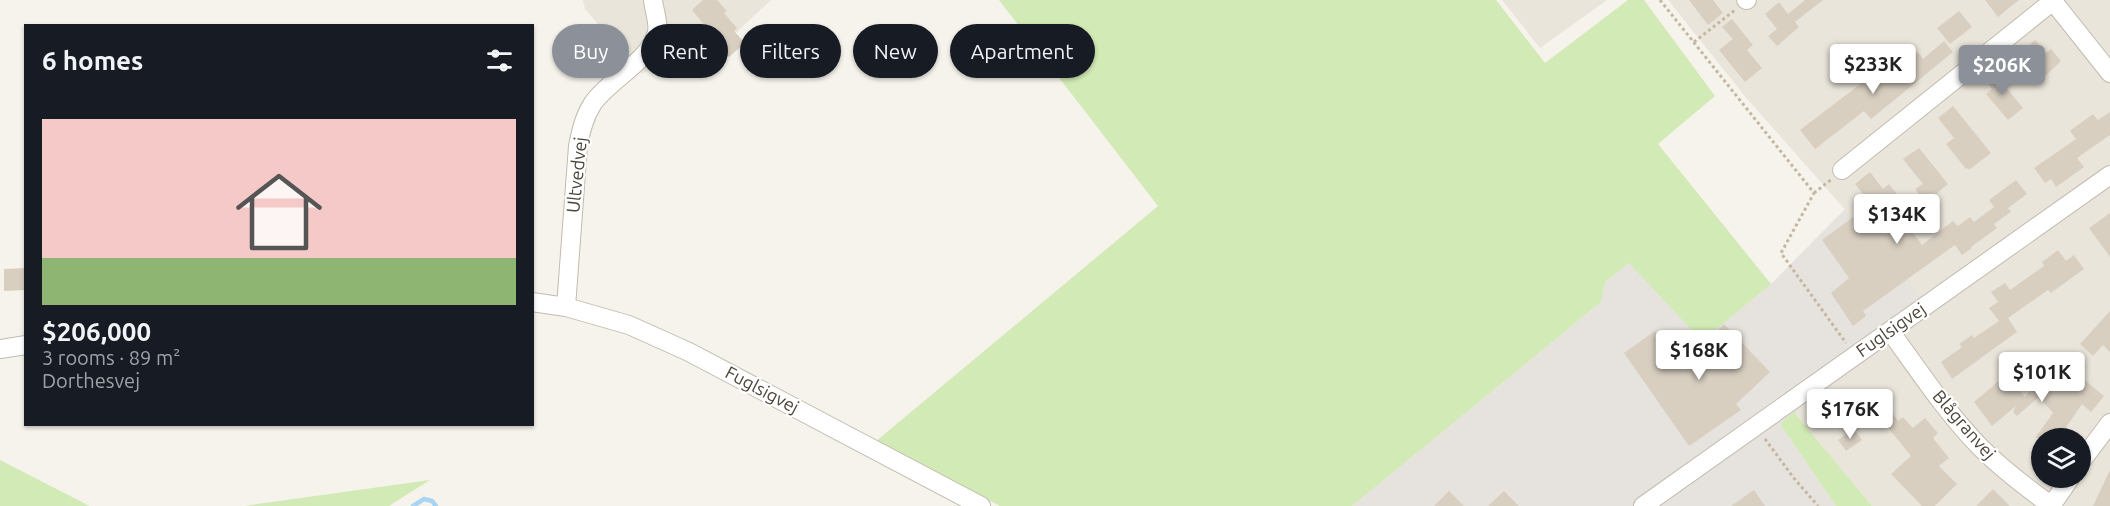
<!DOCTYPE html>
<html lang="en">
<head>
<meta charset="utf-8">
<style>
	:root { --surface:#171b24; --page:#20242c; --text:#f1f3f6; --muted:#9ea1a6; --line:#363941; --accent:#8c9099 }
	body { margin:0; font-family:Ubuntu,sans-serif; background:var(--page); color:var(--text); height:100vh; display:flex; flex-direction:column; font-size:22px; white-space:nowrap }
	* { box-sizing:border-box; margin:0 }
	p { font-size:20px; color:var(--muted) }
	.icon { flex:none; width:33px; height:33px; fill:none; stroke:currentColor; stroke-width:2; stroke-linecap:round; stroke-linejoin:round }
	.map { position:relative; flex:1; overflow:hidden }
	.details { position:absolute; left:24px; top:24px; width:510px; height:402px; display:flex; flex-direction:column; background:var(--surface); border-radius:0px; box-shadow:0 2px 4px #0004 }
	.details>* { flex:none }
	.top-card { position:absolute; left:552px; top:24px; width:570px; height:54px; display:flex; gap:12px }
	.buttons { position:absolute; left:2031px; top:428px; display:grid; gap:12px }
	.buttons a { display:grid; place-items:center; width:60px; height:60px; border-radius:50%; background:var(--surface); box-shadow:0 2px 4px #0004; font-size:30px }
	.price { position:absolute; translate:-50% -51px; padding:0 14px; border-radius:6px; background:#fff; color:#222; font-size:20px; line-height:39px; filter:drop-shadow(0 2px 3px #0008) }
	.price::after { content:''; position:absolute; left:50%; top:36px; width:18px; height:14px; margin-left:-9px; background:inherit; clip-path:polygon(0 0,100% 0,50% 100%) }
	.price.current { background:var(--accent); color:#fff }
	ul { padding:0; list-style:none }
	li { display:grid; align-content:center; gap:12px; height:318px; padding:0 18px }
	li+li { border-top:2px solid var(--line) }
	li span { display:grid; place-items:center; height:186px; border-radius:0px; color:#555 }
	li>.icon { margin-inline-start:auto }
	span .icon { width:108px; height:108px; fill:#fffc; stroke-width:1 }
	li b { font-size:26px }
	h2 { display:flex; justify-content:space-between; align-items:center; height:72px; padding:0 18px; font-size:26px }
	.pill { padding:0 21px; border-radius:27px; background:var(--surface); box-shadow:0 2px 4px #0004; font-size:21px; line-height:54px }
	.pill.current { background:var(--accent); color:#fff }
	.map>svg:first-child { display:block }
</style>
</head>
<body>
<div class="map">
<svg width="2110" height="506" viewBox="0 0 2110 506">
	<rect width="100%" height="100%" fill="#f6f3ec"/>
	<path fill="#eae5da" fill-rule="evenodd" d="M 583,0 L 771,0 L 697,69 L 660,64 L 642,74 L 585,9 Z
		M 1502,0 L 1607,0 L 1540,48 Z
		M 1668,0 L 2110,0 L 2110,506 L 1872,506 L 1794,412 L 1935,311 L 1748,100 ZM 2042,438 L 2080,438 L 2080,477 L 2042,477 Z"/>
	<path fill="#e6e2dd" d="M 1845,209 L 1936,311 L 1780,424 L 1836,506 L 1352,506 L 1601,302 L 1605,282 L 1629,263 L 1702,340 L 1771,284 Z"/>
	<path fill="#d2eab5" d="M 999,0 L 1496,0 L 1545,63 L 1628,0 L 1644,0 L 1715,96 L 1658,144 L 1771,284 L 1702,341 L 1629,263 L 1605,282 L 1601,302 L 1352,506 L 1000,506 L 875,442 L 1158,206 Z
		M 1794,412 L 1872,506 L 1836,506 L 1780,424 Z
		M 0,460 L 82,502 L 89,506 L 0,506 Z
		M 430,480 L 389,506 L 244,506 Z"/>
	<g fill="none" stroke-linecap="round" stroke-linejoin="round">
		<path stroke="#a9d4f2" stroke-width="4.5" d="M 413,506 L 424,499 L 432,501 L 436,506"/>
	</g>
	<path fill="#d8cfc1" d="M 703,0 L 717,0 L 727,11 L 724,13 L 737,28 L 734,31 L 745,43 L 729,57 L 710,36 L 712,34 L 692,10 Z
		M 1689,0 L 1713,0 L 1723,13 L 1708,25 Z
		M 1805,0 L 1823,0 L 1795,22 L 1799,27 L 1777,46 L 1768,36 L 1777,29 L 1765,14 L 1779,2 L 1788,14 Z
		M 1985,0 L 2019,0 L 1998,17 Z
		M 1959,11 L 1972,27 L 1950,44 L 1937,28 Z
		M 1732,19 L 1753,45 L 1747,50 L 1762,68 L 1745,82 L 1719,50 L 1733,39 L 1722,27 Z
		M 2035,40 L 2046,53 L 2051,49 L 2061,61 L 2042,79 L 2021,52 Z
		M 1944,41 L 1953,52 L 1871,119 L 1864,111 L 1815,149 L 1800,130 L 1863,82 L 1870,90 L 1889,74 L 1886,70 L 1904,56 L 1908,60 L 1918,52 L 1923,59 Z
		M 1991,69 L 2023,108 L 2008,120 L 1986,94 L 1992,89 L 1982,76 Z
		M 1953,106 L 1991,153 L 1969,170 L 1968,168 L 1966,169 L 1946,144 L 1954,138 L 1938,118 Z
		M 2110,112 L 2110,135 L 2077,158 L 2084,167 L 2056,187 L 2051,179 L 2045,183 L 2034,168 L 2076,139 L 2070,131 L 2071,130 L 2093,114 L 2098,120 Z
		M 1919,148 L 1948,184 L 1926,203 L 1915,189 L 1923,184 L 1903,159 Z
		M 1870,172 L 1883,189 L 1889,184 L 1905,205 L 1888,219 L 1902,236 L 1911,230 L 1922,245 L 1953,221 L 1958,226 L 1970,217 L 1974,222 L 1994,207 L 1989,200 L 2016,180 L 2027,194 L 2008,208 L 2011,212 L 1994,224 L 1997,228 L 1971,247 L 1972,248 L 1962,255 L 1955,245 L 1863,311 L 1866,316 L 1853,326 L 1831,293 L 1849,278 L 1822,240 L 1871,204 L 1855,184 Z
		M 2110,213 L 2110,257 L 2089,228 Z
		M 2058,250 L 2066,261 L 2074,255 L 2084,269 L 2051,293 L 2048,290 L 2008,318 L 2017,332 L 1952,379 L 1941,362 L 1962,347 L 1959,344 L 1972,335 L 1974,338 L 1999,321 L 1989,308 L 1998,302 L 1991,292 L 2005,283 L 2010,290 L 2044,266 L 2042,262 Z
		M 26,268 L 26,290 L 4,291 L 4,269 Z
		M 2110,311 L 2110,352 L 2103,345 L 2093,356 L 2080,344 Z
		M 1724,324 L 1770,372 L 1736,404 L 1741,410 L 1689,446 L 1624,353 L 1655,331 L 1681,368 L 1704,352 L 1699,348 Z
		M 2075,372 L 2104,396 L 2091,412 L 2082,404 L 2065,429 L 2077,438 L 2035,438 L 2053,413 L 2039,397 L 2017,416 L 2013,412 L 2016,406 L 1992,426 L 1974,402 L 2000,380 L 2006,387 L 2012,382 L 2025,397 L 2043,374 L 2062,388 Z
		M 1876,391 L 1898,421 L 1903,417 L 1913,428 L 1925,418 L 1938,433 L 1933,438 L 1949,458 L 1939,466 L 1957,484 L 1935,506 L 1922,506 L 1891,474 L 1911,456 L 1878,415 L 1856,431 L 1839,405 L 1852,395 L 1858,404 Z
		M 1854,429 L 1862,440 L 1846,451 L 1838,440 Z
		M 2110,470 L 2110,506 L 2093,506 Z
		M 1993,489 L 2010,506 L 1976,506 Z
		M 1754,490 L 1765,506 L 1731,506 Z
		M 1449,491 L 1464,506 L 1434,506 Z
		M 1504,491 L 1519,506 L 1488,506 Z"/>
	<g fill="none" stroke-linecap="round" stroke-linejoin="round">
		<defs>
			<path id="street" d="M 1746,0 L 1747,0
				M 2052,0 L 2110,73
				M 1842,170 L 2053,1
				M 532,302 L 566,307 L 629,325 L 689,352 L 981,506
				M 566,307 L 578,146 C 581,131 584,117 593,103 C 610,79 651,60 657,32 C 659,23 654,10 653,0
				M 1890,331 C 1919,371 1946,412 1980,447 C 2002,469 2027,488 2052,506
				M 0,349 L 26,345
				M 2080,463 L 2110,423
				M 1643,506 L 2110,175
				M 2051,506 L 2071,477"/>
		</defs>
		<use href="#street" stroke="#c2bbae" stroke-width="20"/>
		<path stroke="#c4b79f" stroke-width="3" stroke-dasharray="3 3" stroke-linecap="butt" d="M 1660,0 L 1814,193 L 1781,253 L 1846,343
			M 1694,42 L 1735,10
			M 1814,193 L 1832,179
			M 1765,439 L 1793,477 L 1818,506"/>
		<use href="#street" stroke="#fff" stroke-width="18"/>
	</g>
	<g text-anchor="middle" stroke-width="4.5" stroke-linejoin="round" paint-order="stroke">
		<g font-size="18" fill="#4b4439" stroke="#fff">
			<text transform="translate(577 175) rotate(-84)" y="6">Ultvedvej</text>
			<text transform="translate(1891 330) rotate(-35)" y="6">Fuglsigvej</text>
			<text transform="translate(762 390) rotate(28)" y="6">Fuglsigvej</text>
			<text transform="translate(1964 425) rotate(49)" y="6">Blågranvej</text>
		</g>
	</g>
</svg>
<div class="buttons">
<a><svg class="icon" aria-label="layers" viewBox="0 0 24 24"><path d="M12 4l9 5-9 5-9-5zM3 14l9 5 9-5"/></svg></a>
</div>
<b class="price" style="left:1873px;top:95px">$233K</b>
<b class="price current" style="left:2002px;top:96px">$206K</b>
<b class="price" style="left:1897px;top:245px">$134K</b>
<b class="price" style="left:1699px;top:381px">$168K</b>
<b class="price" style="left:2042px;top:403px">$101K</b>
<b class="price" style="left:1850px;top:440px">$176K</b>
<div class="top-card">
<a class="pill current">Buy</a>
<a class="pill">Rent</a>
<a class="pill">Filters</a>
<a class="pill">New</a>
<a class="pill">Apartment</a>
</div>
<section class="details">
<h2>6 homes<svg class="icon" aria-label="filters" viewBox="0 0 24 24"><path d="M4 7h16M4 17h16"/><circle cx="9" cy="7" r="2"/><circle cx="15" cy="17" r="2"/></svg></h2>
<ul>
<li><span style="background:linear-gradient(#f6c9c9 75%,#8fb573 0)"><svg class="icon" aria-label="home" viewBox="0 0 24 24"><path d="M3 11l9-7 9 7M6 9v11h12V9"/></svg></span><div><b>$206,000</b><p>3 rooms · 89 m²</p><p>Dorthesvej</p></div></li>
</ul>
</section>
</div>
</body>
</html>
